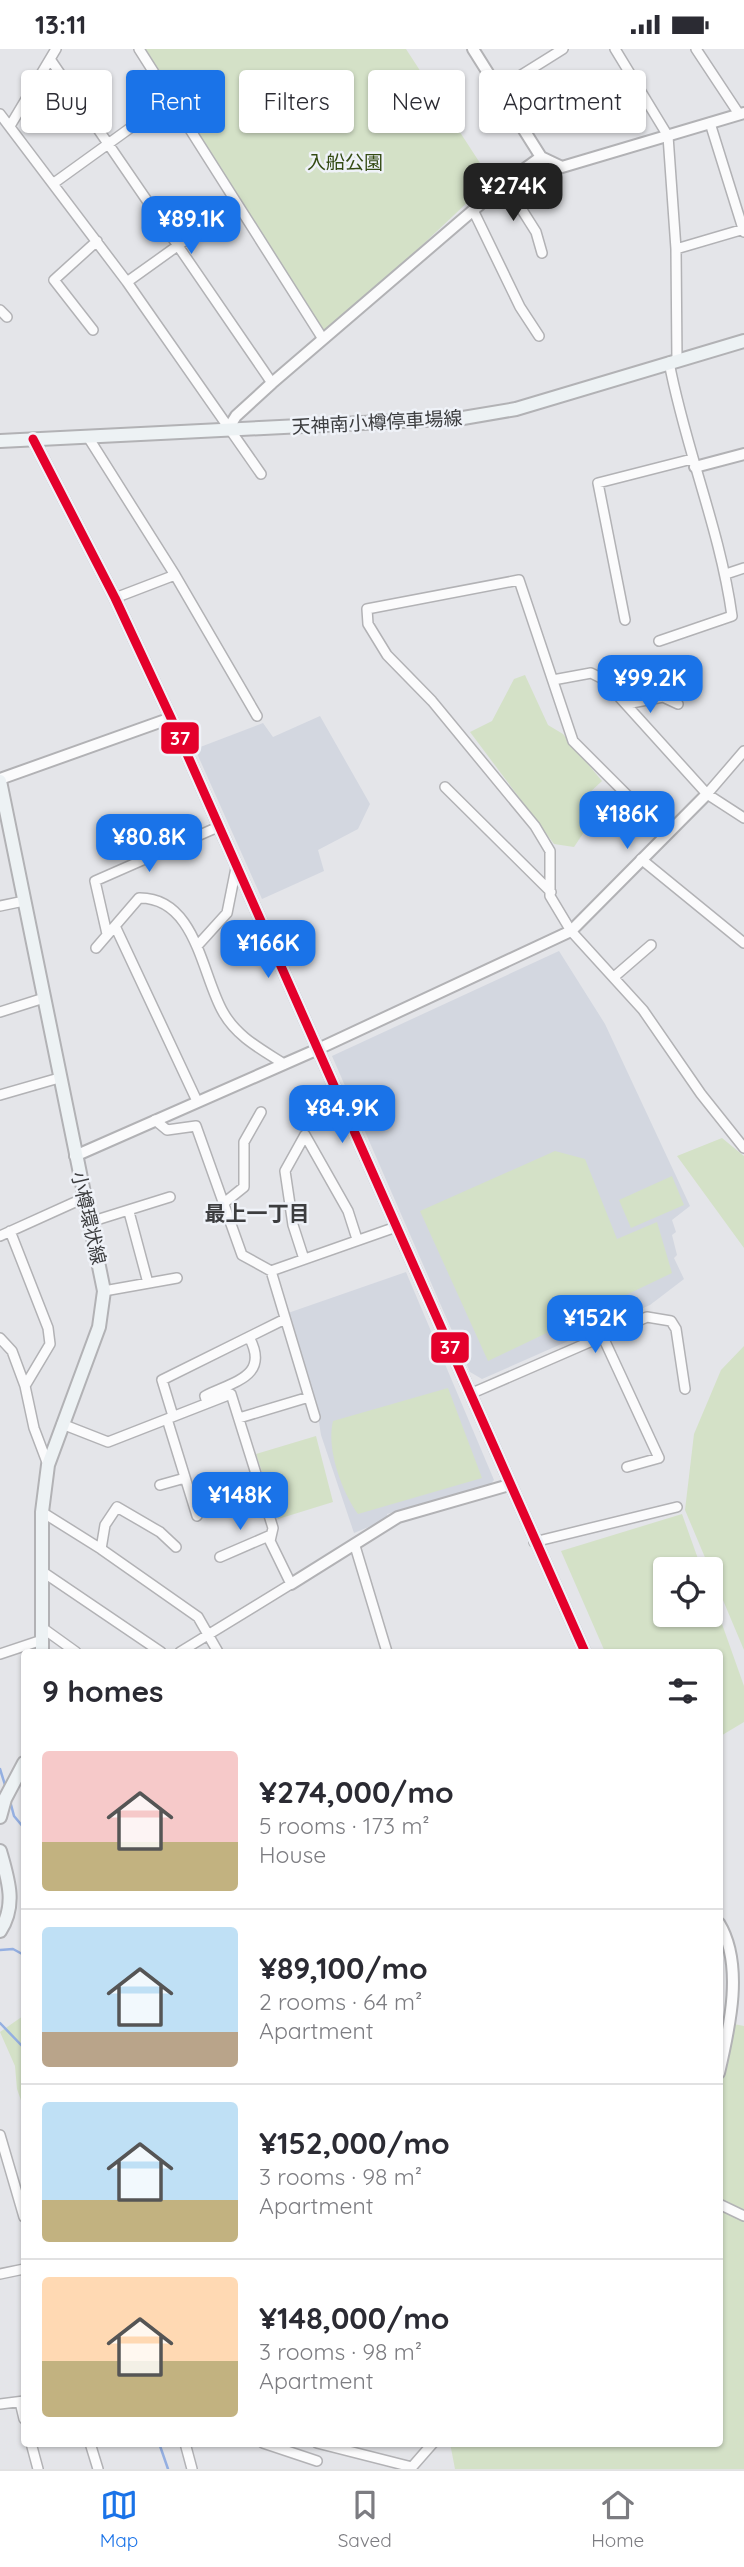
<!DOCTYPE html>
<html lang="en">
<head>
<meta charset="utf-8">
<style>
	:root { --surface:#fff; --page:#f7f7f7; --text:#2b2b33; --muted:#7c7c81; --line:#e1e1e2; --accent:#1a73e8 }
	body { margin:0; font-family:Quicksand,"Noto Sans JP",sans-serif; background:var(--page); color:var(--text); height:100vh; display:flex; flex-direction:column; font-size:26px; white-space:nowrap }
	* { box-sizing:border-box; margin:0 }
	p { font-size:23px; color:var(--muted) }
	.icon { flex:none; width:38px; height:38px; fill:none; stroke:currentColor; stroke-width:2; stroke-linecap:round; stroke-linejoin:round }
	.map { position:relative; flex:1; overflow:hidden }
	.details { position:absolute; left:21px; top:1600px; width:702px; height:798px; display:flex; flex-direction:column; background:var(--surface); border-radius:7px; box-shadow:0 2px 5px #0004 }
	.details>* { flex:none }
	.banner { position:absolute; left:21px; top:21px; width:704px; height:63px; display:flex; gap:14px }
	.buttons { position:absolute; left:653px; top:1508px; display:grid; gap:14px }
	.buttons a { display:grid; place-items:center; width:70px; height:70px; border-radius:7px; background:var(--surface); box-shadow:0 2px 5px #0004; font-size:35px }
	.price { position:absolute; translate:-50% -60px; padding:0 16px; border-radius:14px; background:var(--accent); color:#fff; font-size:23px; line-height:46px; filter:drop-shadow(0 2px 4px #0008) }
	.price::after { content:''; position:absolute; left:50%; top:42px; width:21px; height:16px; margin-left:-10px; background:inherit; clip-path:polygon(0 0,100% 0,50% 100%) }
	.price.active { background:#222; color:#fff }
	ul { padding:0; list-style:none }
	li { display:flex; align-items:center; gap:21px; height:175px; padding:0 21px }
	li+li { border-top:2px solid var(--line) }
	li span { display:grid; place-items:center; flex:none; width:196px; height:140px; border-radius:7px; color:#555 }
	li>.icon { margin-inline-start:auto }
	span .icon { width:84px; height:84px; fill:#fffc; stroke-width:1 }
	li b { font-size:30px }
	h2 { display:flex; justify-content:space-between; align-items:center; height:84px; padding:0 21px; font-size:30px }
	.chip { padding:0 24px; border-radius:7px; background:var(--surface); box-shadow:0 2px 5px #0004; font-size:24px; line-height:63px }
	.chip.active { background:var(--accent); color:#fff }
	.status { display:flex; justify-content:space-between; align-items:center; height:49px; padding:0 35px; background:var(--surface); direction:ltr }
	.status svg { height:19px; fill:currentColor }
	.tabs { display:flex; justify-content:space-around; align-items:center; height:98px; border-top:2px solid var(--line); background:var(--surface); font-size:19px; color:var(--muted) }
	.tabs a { display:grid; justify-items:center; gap:4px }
	.tabs .active { color:var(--accent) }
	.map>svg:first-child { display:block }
</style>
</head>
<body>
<div class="status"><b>13:11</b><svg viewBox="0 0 49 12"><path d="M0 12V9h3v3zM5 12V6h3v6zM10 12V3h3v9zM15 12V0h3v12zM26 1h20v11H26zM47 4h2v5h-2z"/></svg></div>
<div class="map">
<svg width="744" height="2420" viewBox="0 0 744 2420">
	<rect width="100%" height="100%" fill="#e4e5e9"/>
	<path fill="#d3d7e0" d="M 320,667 L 370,755 L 358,780 L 318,801 L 324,822 L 262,850 L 195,700 L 263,674 L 273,688 Z
		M 559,902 L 605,975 L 690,1157 L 672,1171 L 676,1183 L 672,1186 L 677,1206 L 674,1209 L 684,1230 L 650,1256 L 482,1330 L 470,1323 L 332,1007 Z
		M 406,1223 L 494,1431 L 489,1437 L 387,1465 L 388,1470 L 354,1484 L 321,1386 L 317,1360 L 288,1264 Z"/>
	<path fill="#d4e1c7" d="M 140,0 L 406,0 L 491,131 L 323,290 Z
		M 525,626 L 548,676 L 563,685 L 602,732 L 588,745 L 584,783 L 574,798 L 554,795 L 470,683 L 492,672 L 514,630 Z
		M 722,1089 L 744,1107 L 744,1199 L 677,1107 Z
		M 555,1102 L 585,1110 L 617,1190 L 657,1173 L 672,1224 L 488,1312 L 420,1162 Z
		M 672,1127 L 684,1156 L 631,1179 L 619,1151 Z
		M 744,1297 L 744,1601 L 685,1461 L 694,1385 L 721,1321 Z
		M 448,1339 L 482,1429 L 358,1465 C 342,1443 326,1400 333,1372 Z
		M 316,1387 L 333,1453 L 278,1470 L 256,1405 Z
		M 682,1465 L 702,1521 L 665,1521 L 665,1566 L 710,1566 L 711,1544 L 744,1637 L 744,1673 L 719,1688 L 719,1603 L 605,1603 L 561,1502 Z
		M 23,1967 L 24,1970 L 24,2060 L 17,2040 L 15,2017 L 0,1983 Z
		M 719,1972 L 744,1977 L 744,2420 L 455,2420 L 450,2394 L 719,2394 Z"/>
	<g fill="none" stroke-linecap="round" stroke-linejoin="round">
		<path stroke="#94afe1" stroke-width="2.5" d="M 0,1720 L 6,1739
			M 10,1752 L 14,1767 L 24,1779
			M 0,1901 L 13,1900 L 24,1906
			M 0,1974 L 24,1999
			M 159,2394 L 168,2420"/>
		<defs>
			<path id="minor" d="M 139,0 L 323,290
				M 615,0 L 668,87 L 676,200 L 677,312
				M 696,0 L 739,65
				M 50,10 L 272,334
				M 499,40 L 563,0
				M 0,65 L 127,233 L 261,425
				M 710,74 L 744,183
				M 10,77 L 56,0
				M 54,134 L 169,51
				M 505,134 L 536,183 L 542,204
				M 473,161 L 520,258 L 539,287
				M 676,200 L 744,180
				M 127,233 L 236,155
				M 0,261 L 7,268
				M 93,281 L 54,231 L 97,192
				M 88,388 L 175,526 L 257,667
				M 726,525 L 744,519
				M 115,549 L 175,526
				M 625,571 L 598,434 L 692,410
				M 659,592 L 732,567 C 720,480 685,399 669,313
				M 553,631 L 591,624 L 603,630 L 707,745 L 744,769
				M 626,655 L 663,648 L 678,655
				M 445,738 L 551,843
				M 707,745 L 744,702
				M 665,784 L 573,692 L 519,531 L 367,560 L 368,575 L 387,606 L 432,652 L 535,777 L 550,802 L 550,847 L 571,882 L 643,961 L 701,1045 L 744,1099
				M 641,810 L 744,894
				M 0,857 L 24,852
				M 115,877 L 197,1052
				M 107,885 L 95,832 L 218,778
				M 198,896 L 227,864 L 236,819
				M 96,899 L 139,849 C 196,848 202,927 223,963 C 237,988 261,1000 284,1015
				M 614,928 L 651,896
				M 0,963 L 44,949
				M 0,1046 L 59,1029
				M 155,1071 L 167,1081 L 196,1077 L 242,1206 L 271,1222 L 315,1368
				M 224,1154 L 244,1138 L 244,1093 L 261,1063
				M 129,1163 L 148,1234
				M 90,1173 L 170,1148
				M 10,1182 L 48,1279 L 50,1295 L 25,1337 L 34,1379 L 48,1416
				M 0,1187 L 84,1149
				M 304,1210 L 293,1176 L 285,1122 L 305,1086 L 348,1162 L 357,1190
				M 271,1222 L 396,1178
				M 104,1242 L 177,1229
				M 602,1286 L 659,1409 L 627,1418
				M 0,1289 L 12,1302 L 25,1337
				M 470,1345 L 647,1268 L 671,1272 L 676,1280 L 685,1340
				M 207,1354 L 205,1347 C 235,1332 270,1327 249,1288
				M 173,1367 L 162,1331 L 285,1270
				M 239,1369 L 309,1348
				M 167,1370 L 197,1467
				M 62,1375 L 108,1393 L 231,1345 L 273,1479 L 270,1492 L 291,1535 L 180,1603
				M 160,1436 L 185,1429
				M 220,1457 L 259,1435
				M 42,1463 L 101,1500 L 198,1568 L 218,1603
				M 534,1493 L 677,1458
				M 355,1497 L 387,1603
				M 101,1500 L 105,1476 L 117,1458 L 160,1483 L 176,1498
				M 220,1508 L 271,1486
				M 43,1523 L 161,1603
				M 44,1580 L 76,1603
				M 0,1605 L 42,1591
				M 0,2086 L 24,2168
				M 719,2155 L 744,2167
				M 0,2225 L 24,2220
				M 20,2353 L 24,2370
				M 0,2355 L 24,2352
				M 31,2394 L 38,2420
				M 90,2394 L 98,2420
				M 185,2394 L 192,2420
				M 263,2394 L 317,2412
				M 317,2394 L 412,2418 L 433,2394"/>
			<path id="tertiary" d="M 473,0 L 541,108 L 562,118 L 744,64
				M 228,380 L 236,367 L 272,334 L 505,134 L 541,108
				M 33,390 L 115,549 L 171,669 L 585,1603
				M 695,418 L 744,405
				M 0,730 L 171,669
				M 75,1107 L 316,1001 L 571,882 L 707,745
				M 291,1535 L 398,1468 L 509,1436
				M 719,1874 C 744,1915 730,1977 719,2024"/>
			<path id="secondary" d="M 0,392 L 463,369 L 516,360 L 744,292
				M 0,732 L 104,1242 L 99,1278 L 48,1416 L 42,1463 L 42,1603
				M 0,1768 L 5,1750 L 24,1714
				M 0,1802 C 8,1830 17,1856 0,1882"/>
		</defs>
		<use href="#minor" stroke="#b2b2b5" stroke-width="12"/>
		<use href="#tertiary" stroke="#b2b2b5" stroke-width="14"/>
		<use href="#secondary" stroke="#b2b2b5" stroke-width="16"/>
		<use href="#minor" stroke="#fbfbfc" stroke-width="9"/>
		<use href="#tertiary" stroke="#fbfbfc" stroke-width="10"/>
		<use href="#secondary" stroke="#edf2f4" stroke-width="12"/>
		<defs>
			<path id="bus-1" d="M 33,390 L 115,549 L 171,669 L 585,1603"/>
		</defs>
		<use href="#bus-1" stroke="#eff2f8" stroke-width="14"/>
		<use href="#bus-1" stroke="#e4002b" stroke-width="9"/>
	</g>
	<g text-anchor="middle" stroke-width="5" stroke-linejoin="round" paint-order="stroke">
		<g font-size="19" fill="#344b13" stroke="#eff2f8">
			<text x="345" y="120">入船公園</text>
		</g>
		<g font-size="19" fill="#3c3d3f" stroke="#eff2f8">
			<text transform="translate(377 373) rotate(-3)" y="7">天神南小樽停車場線</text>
			<text transform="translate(89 1169) rotate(77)" y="7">小樽環状線</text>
		</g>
		<g font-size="21" font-weight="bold" fill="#3c3d3f" stroke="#eff2f8">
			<text x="257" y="1172">最上一丁目</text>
		</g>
	</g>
	<g stroke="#eff2f8" stroke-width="2.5">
		<rect x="160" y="672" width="40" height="34" rx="7" fill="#e4002b"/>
		<rect x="430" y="1282" width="40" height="33" rx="7" fill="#e4002b"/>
	</g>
	<g font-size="19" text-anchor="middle" font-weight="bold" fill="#fff">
		<text x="180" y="696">37</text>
		<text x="450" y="1305">37</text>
	</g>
</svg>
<div class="buttons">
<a><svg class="icon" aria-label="locate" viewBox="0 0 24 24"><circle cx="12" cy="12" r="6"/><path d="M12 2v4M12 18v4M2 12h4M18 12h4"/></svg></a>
</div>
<b class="price active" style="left:513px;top:174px">¥274K</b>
<b class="price" style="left:191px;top:207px">¥89.1K</b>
<b class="price" style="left:650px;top:666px">¥99.2K</b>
<b class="price" style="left:627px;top:802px">¥186K</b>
<b class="price" style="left:149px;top:825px">¥80.8K</b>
<b class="price" style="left:268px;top:931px">¥166K</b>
<b class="price" style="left:342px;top:1096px">¥84.9K</b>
<b class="price" style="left:595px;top:1306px">¥152K</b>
<b class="price" style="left:240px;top:1483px">¥148K</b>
<div class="banner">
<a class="chip">Buy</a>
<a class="chip active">Rent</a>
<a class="chip">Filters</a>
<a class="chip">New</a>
<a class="chip">Apartment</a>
</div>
<section class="details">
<h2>9 homes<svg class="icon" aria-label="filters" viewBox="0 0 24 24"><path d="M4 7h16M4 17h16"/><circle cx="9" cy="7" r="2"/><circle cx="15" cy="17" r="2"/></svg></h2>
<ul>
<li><span style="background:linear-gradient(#f6c9c9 65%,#c2b280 0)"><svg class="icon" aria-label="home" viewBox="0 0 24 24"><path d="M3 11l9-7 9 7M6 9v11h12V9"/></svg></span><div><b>¥274,000/mo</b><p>5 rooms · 173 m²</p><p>House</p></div></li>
<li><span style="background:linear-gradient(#bfe0f5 75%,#b9a48a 0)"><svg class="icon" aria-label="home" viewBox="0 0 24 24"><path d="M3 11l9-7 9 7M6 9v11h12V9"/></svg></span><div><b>¥89,100/mo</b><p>2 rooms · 64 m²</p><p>Apartment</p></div></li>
<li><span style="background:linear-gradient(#bfe0f5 70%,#c2b280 0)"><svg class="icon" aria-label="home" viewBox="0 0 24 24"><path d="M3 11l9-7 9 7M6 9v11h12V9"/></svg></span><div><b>¥152,000/mo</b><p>3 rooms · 98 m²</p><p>Apartment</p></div></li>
<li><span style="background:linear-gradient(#ffd9b3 60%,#c2b280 0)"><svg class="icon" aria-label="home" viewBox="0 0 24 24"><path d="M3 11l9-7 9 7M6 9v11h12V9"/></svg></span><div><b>¥148,000/mo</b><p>3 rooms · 98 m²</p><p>Apartment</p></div></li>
</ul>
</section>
</div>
<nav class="tabs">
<a class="active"><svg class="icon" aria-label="map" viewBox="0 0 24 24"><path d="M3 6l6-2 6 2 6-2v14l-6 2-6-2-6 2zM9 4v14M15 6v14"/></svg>Map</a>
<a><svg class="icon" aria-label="saved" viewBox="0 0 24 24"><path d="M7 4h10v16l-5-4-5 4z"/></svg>Saved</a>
<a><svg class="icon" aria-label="home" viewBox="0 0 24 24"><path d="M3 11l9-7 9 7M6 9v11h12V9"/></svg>Home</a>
</nav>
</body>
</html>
